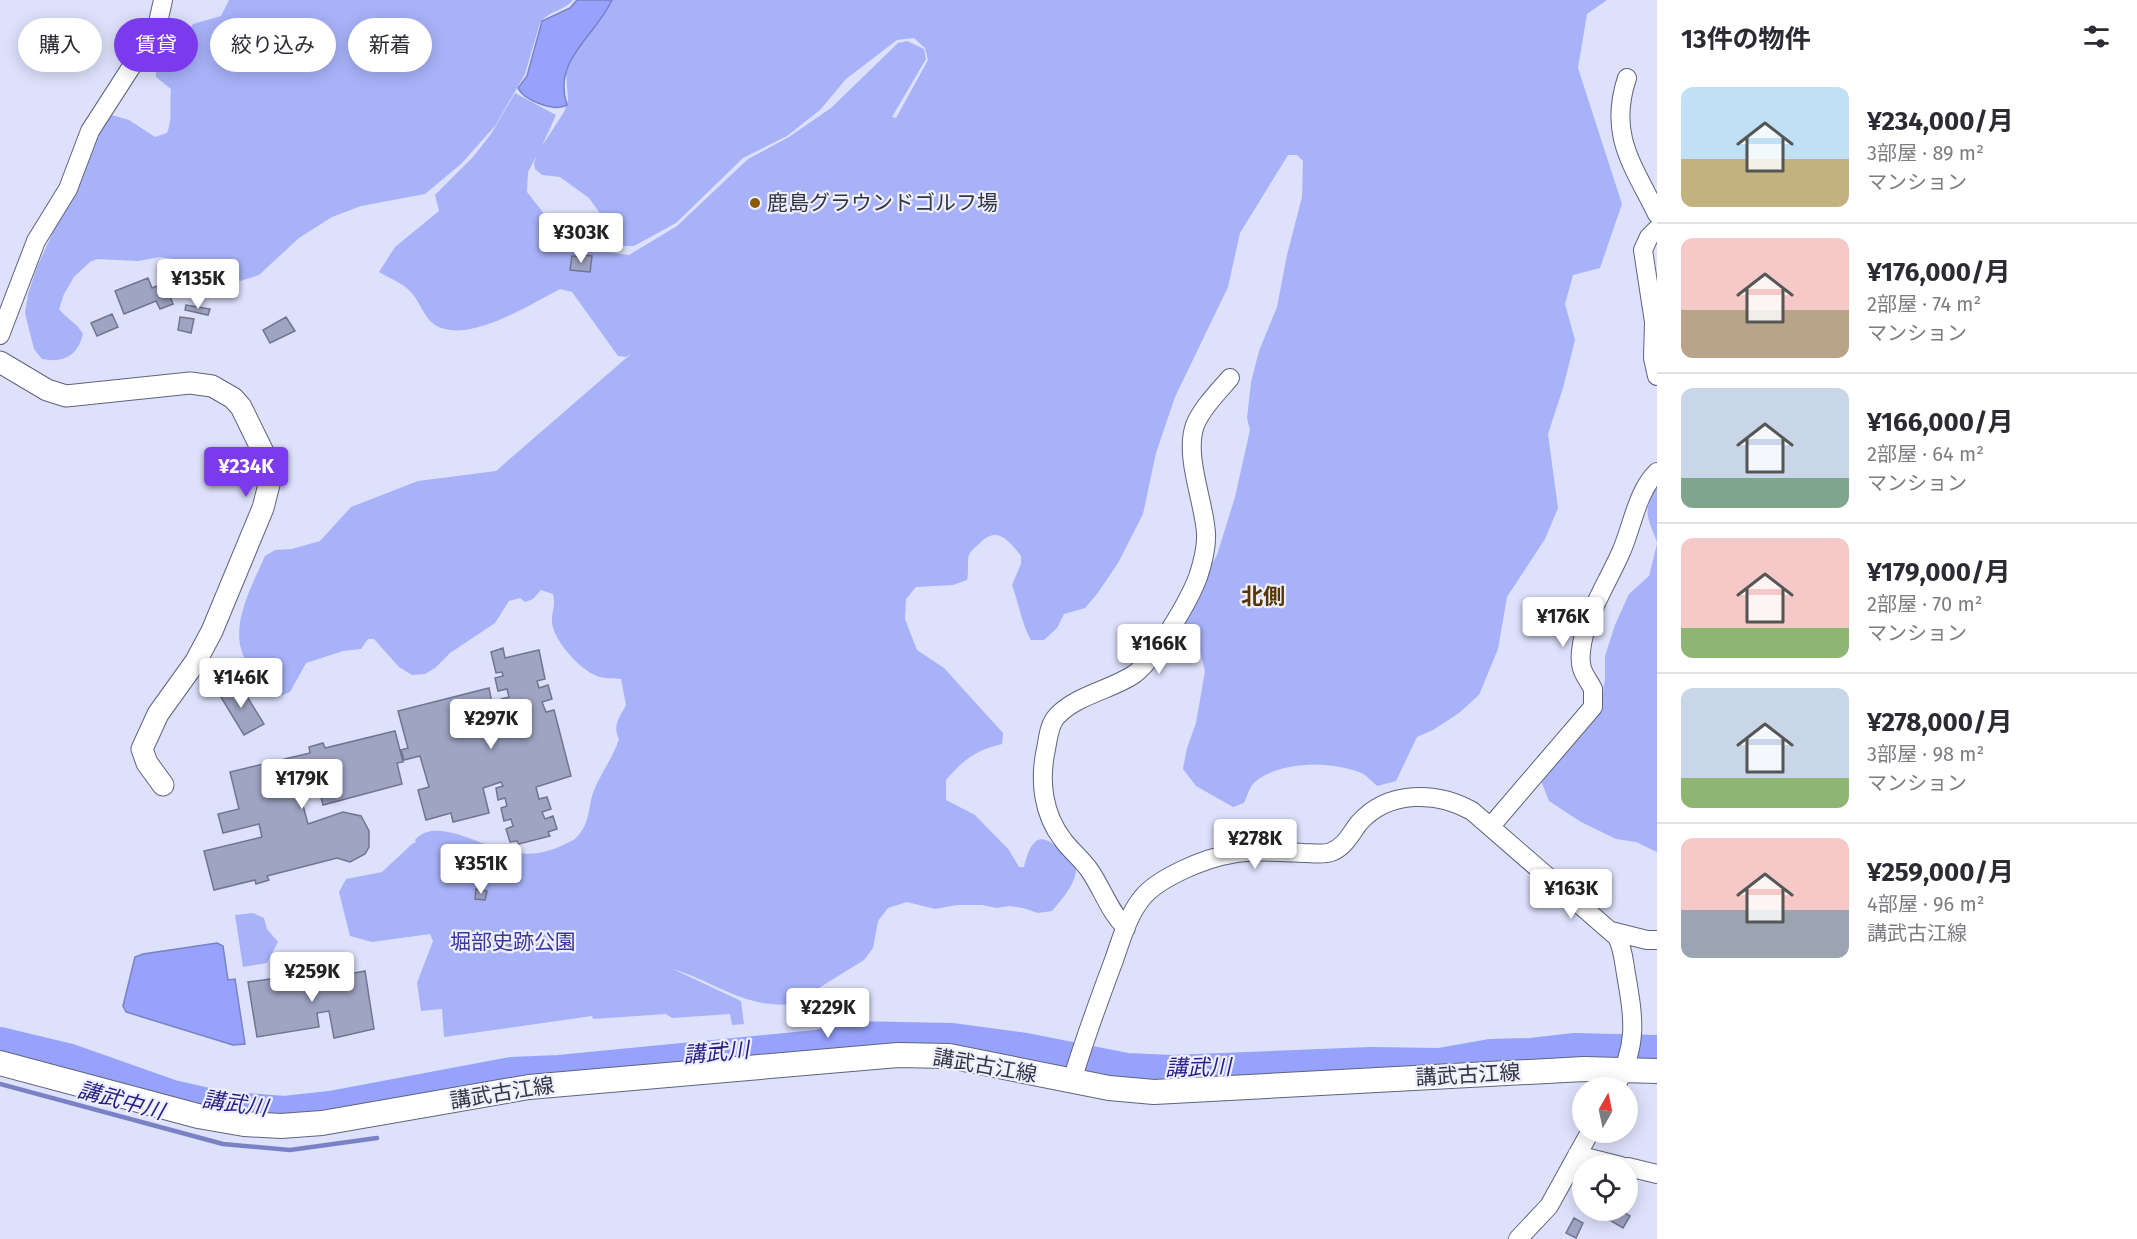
<!DOCTYPE html>
<html lang="ja">
<head>
<meta charset="utf-8">
<style>
	:root { --surface:#fff; --page:#f7f7f7; --text:#2b2b33; --muted:#7c7c81; --line:#e1e1e2; --accent:#7c3aed }
	body { margin:0; font-family:"Fira Sans","Noto Sans JP",sans-serif; background:var(--page); color:var(--text); height:100vh; display:flex; flex-direction:column; font-size:22px; white-space:nowrap }
	* { box-sizing:border-box; margin:0 }
	p { font-size:20px; color:var(--muted) }
	.icon { flex:none; width:33px; height:33px; fill:none; stroke:currentColor; stroke-width:2; stroke-linecap:round; stroke-linejoin:round }
	.map { position:relative; flex:1; overflow:hidden }
	.drawer { display:flex; flex-direction:column; background:var(--surface); width:480px }
	.drawer>* { flex:none }
	.banner { position:absolute; left:18px; top:18px; width:570px; height:54px; display:flex; gap:12px }
	.needle { width:39px; rotate:9deg }
	.buttons { position:absolute; left:1572px; top:1077px; display:grid; gap:12px }
	.buttons a { display:grid; place-items:center; width:66px; height:66px; border-radius:50%; background:var(--surface); box-shadow:0 3px 15px #0003; font-size:30px }
	.price { position:absolute; translate:-50% -51px; padding:0 14px; border-radius:6px; background:#fff; color:#222; font-size:20px; line-height:39px; filter:drop-shadow(0 2px 3px #0008) }
	.price::after { content:''; position:absolute; left:50%; top:36px; width:18px; height:14px; margin-left:-9px; background:inherit; clip-path:polygon(0 0,100% 0,50% 100%) }
	.price.on { background:var(--accent); color:#fff }
	ul { padding:0; list-style:none }
	li { display:flex; align-items:center; gap:18px; height:150px; padding:0 24px }
	li+li { border-top:2px solid var(--line) }
	li span { display:grid; place-items:center; flex:none; width:168px; height:120px; border-radius:12px; color:#555 }
	li>.icon { margin-inline-start:auto }
	span .icon { width:72px; height:72px; fill:#fffc; stroke-width:1 }
	li b { font-size:26px }
	h2 { display:flex; justify-content:space-between; align-items:center; height:72px; padding:0 24px; font-size:26px }
	.pill { padding:0 21px; border-radius:27px; background:var(--surface); box-shadow:0 3px 15px #0003; font-size:21px; line-height:54px }
	.pill.on { background:var(--accent); color:#fff }
	main { display:flex; flex:1; min-height:0 }
	.map>svg:first-child { display:block }
</style>
</head>
<body>
<main>
<div class="map">
<svg width="1657" height="1239" viewBox="0 0 1657 1239">
	<rect width="100%" height="100%" fill="#dde1fb"/>
	<path fill="#a8b2f8" fill-rule="evenodd" d="M 229,0 L 573,0 C 564,11 548,11 540,23 L 525,74 L 495,126 L 461,164 L 425,194 L 361,206 L 332,217 L 299,238 L 259,275 L 240,281 L 230,279 L 193,262 L 160,257 L 138,261 L 97,259 L 90,262 L 74,277 L 64,294 L 59,309 C 67,319 77,323 83,334 C 77,357 63,363 42,359 L 34,349 L 25,313 L 28,294 L 37,267 L 105,119 L 112,115 L 129,120 L 155,137 L 167,133 C 173,118 169,105 171,89 L 156,77 L 156,64 L 166,48 L 183,40 L 193,24 L 221,16 Z
		M 609,0 L 1607,0 L 1587,14 L 1578,68 L 1622,204 L 1600,268 L 1573,275 L 1565,304 L 1575,340 L 1563,388 L 1548,434 L 1558,508 L 1545,539 L 1507,597 L 1498,649 L 1479,695 L 1459,713 L 1433,730 L 1417,737 L 1396,781 L 1377,786 C 1372,781 1365,774 1359,772 C 1330,761 1279,761 1255,782 C 1249,787 1247,797 1244,803 L 1233,807 L 1196,786 L 1183,769 L 1187,748 L 1196,723 L 1205,671 L 1200,652 L 1184,633 L 1184,611 L 1217,555 L 1235,497 L 1250,430 L 1247,418 L 1251,382 L 1259,351 L 1277,307 L 1287,255 L 1302,197 L 1303,161 L 1297,155 L 1288,155 L 1240,233 L 1228,287 L 1175,397 L 1156,453 L 1143,514 L 1118,563 L 1097,594 L 1085,608 L 1064,614 L 1057,628 L 1044,640 L 1031,640 C 1021,622 1019,604 1012,585 L 1021,564 L 1021,556 C 1008,540 997,525 979,544 C 976,546 970,552 969,555 C 967,560 969,573 967,580 L 953,585 L 916,587 L 906,599 L 905,619 L 917,650 L 944,668 L 1003,733 L 1002,744 C 976,750 963,760 946,780 L 946,800 L 975,815 L 1009,850 L 1019,867 L 1024,867 C 1035,821 1051,841 1076,864 C 1078,882 1063,898 1052,911 L 1038,913 L 1023,908 L 1009,906 L 997,908 L 982,905 L 957,905 L 935,909 L 907,902 L 888,908 L 878,921 L 873,948 L 864,960 L 793,1004 C 745,1009 716,982 673,969 L 741,1001 L 744,1024 L 732,1025 L 730,1014 L 672,1018 L 666,1014 L 593,1019 L 592,1016 L 444,1037 L 442,1009 L 421,1011 L 417,983 L 433,941 L 430,934 L 372,942 L 350,936 L 339,892 L 346,879 L 382,872 L 412,844 L 416,842 L 415,840 C 434,817 479,844 501,850 C 522,856 544,855 563,845 C 567,843 572,841 575,839 C 590,825 588,808 593,793 C 600,774 613,758 619,739 C 612,725 620,717 626,705 L 621,679 C 614,678 604,679 597,676 C 580,670 553,640 552,622 C 551,613 556,608 553,594 L 541,590 L 533,599 L 525,602 L 520,598 L 509,601 L 495,623 L 450,653 L 435,668 L 425,674 L 412,675 L 399,667 L 374,639 L 368,639 L 361,649 L 343,651 L 306,663 L 290,692 L 280,696 C 218,653 238,615 265,556 L 275,550 L 292,549 L 320,541 L 351,507 L 418,481 L 496,471 L 632,353 L 626,357 L 618,356 L 572,292 L 560,289 C 531,304 467,345 435,325 C 423,317 420,301 410,291 C 402,283 389,278 379,272 L 395,247 L 439,211 L 435,195 L 473,157 L 491,134 L 515,93 L 556,115 L 542,146 L 564,112 L 568,100 L 566,73 L 578,40 ZM 914,38 L 925,48 L 928,60 L 896,118 L 892,117 L 926,59 L 924,49 L 907,41 L 898,43 L 831,108 L 789,137 L 748,159 L 677,226 L 629,255 L 571,248 L 527,192 L 528,172 L 537,155 L 534,163 L 535,169 L 542,175 L 560,177 L 589,198 L 599,212 L 597,240 L 615,246 L 634,246 L 676,223 L 743,158 L 787,136 L 820,110 L 846,79 L 897,40 Z
		M 1657,485 L 1657,542 C 1646,515 1643,511 1657,485 Z
		M 1657,544 L 1657,852 L 1636,842 L 1616,839 L 1581,822 L 1549,801 L 1541,781 L 1551,763 L 1601,705 L 1605,679 L 1605,656 L 1615,625 L 1629,594 L 1649,576 Z
		M 253,913 L 264,918 L 267,929 L 278,942 L 267,963 L 243,967 L 235,915 Z"/>
	<path fill="#96a2fb" stroke="#7882c4" stroke-width="1.5" d="M 577,0 L 612,0 C 595,37 552,60 567,105 C 555,112 524,101 518,88 L 527,76 L 542,21 L 570,8 Z
		M 217,943 L 223,946 L 228,980 L 235,979 L 245,1044 L 233,1045 L 126,1012 L 123,1006 L 135,957 L 143,954 Z"/>
	<g fill="none" stroke-linecap="round" stroke-linejoin="round">
		<path stroke="#7882c4" stroke-width="4.5" d="M 0,1084 L 223,1144 L 290,1150 L 377,1138"/>
		<path stroke="#96a2fb" stroke-width="26" d="M 0,1040 L 71,1057 L 173,1093 L 221,1104 L 284,1109 L 330,1104 L 511,1070 L 559,1068 L 816,1043 L 852,1034 L 951,1036 L 1026,1046 L 1127,1066 L 1172,1068 L 1371,1060 L 1439,1061 L 1490,1052 L 1531,1051 L 1575,1046 L 1657,1048"/>
	</g>
	<path fill="#9fa4c3" stroke="#707591" stroke-width="1.5" d="M 583,255 L 592,256 L 590,272 L 570,270 L 572,256 L 582,257 Z
		M 148,278 L 152,288 L 165,283 L 173,304 L 160,309 L 156,301 L 124,314 L 115,291 Z
		M 186,305 L 210,309 L 208,315 L 185,310 Z
		M 112,314 L 118,327 L 97,336 L 91,323 Z
		M 180,317 L 194,319 L 191,333 L 178,330 Z
		M 286,317 L 295,331 L 270,343 L 263,330 Z
		M 503,648 L 505,658 L 539,650 L 545,679 L 537,681 L 539,688 L 548,685 L 552,699 L 542,702 L 546,712 L 554,710 L 571,776 L 536,787 L 539,799 L 547,797 L 551,809 L 542,812 L 545,819 L 553,816 L 557,829 L 548,832 L 550,836 L 519,844 L 517,841 L 510,842 L 506,829 L 513,826 L 511,819 L 504,821 L 501,808 L 507,806 L 505,798 L 498,800 L 496,788 L 503,786 L 501,782 L 483,788 L 489,813 L 453,822 L 451,813 L 426,820 L 418,790 L 429,787 L 420,756 L 404,760 L 401,750 L 408,748 L 398,711 L 489,688 L 495,719 L 513,714 L 512,710 L 504,711 L 501,699 L 509,697 L 507,689 L 498,691 L 495,678 L 503,676 L 502,672 L 496,673 L 491,652 Z
		M 238,682 L 264,724 L 244,735 L 219,694 Z
		M 395,731 L 403,762 L 397,763 L 402,784 L 323,805 L 320,793 L 301,798 L 308,824 L 343,812 L 361,816 L 369,831 L 369,847 L 365,854 L 350,862 L 337,858 L 267,876 L 269,880 L 256,884 L 255,880 L 214,890 L 204,851 L 262,837 L 259,824 L 223,833 L 218,814 L 239,809 L 230,772 L 310,753 L 309,747 L 323,743 L 325,748 Z
		M 476,889 L 487,891 L 485,900 L 475,899 Z
		M 500,937 L 511,939 L 509,949 L 499,947 Z
		M 325,968 L 328,978 L 365,971 L 374,1029 L 334,1038 L 329,1011 L 317,1013 L 319,1027 L 257,1037 L 248,982 L 306,974 L 306,970 Z
		M 1600,1210 L 1620,1210 L 1630,1216 L 1623,1228 L 1599,1214 Z
		M 1574,1218 L 1583,1223 L 1576,1238 L 1566,1233 Z"/>
	<g fill="none" stroke-linecap="round" stroke-linejoin="round">
		<defs>
			<path id="minor" d="M 1627,78 C 1608,135 1633,165 1657,214
				M 1657,229 L 1649,237 L 1643,250 L 1654,322 L 1653,358 L 1657,376
				M 0,335 L 36,241 L 68,189 L 90,131 L 157,27 L 163,0
				M 1491,826 L 1593,707 L 1593,689 C 1585,674 1579,671 1581,651 C 1584,618 1608,582 1621,552 C 1632,528 1637,491 1657,472
				M 1126,928 C 1109,911 1103,890 1090,871 C 1082,859 1071,851 1063,840 C 1043,814 1039,781 1046,749 C 1048,739 1049,724 1057,716 C 1077,695 1110,690 1133,675 C 1154,661 1189,601 1198,577 C 1203,562 1207,548 1206,533 C 1204,501 1184,456 1195,425 C 1202,408 1218,392 1230,378
				M 1611,931 L 1647,940 L 1657,940
				M 1072,1081 C 1084,1040 1099,1000 1114,960 C 1121,940 1128,915 1142,898 C 1158,878 1205,858 1231,854 C 1255,850 1279,852 1304,853 C 1312,853 1323,855 1331,852 C 1345,847 1351,833 1359,823 C 1388,790 1437,791 1472,811 L 1617,937 C 1623,948 1624,962 1626,974 C 1634,1020 1638,1045 1615,1088
				M 1577,1155 L 1621,1166
				M 1628,1167 L 1657,1174
				M 1518,1239 L 1549,1206 L 1590,1132"/>
			<path id="tertiary" d="M 0,362 L 47,390 L 66,396 L 190,383 L 212,386 L 233,398 L 241,407 L 267,460 L 271,477 L 263,508 L 212,631 L 196,661 L 158,714 L 142,749 L 147,763 L 163,785"/>
			<path id="secondary" d="M 0,1063 L 198,1116 L 244,1124 L 281,1126 L 322,1123 L 529,1087 L 898,1055 L 949,1056 L 1109,1088 L 1154,1092 L 1584,1069 L 1657,1071"/>
		</defs>
		<use href="#minor" stroke="#5e637e" stroke-width="20"/>
		<use href="#tertiary" stroke="#5e637e" stroke-width="23"/>
		<use href="#secondary" stroke="#5e637e" stroke-width="26"/>
		<use href="#minor" stroke="#fff" stroke-width="18"/>
		<use href="#tertiary" stroke="#fff" stroke-width="21"/>
		<use href="#secondary" stroke="#fff" stroke-width="24"/>
	</g>
	<circle fill="#8c5906" stroke="#edeffd" stroke-width="2" cx="755" cy="203" r="6"/>
	<g text-anchor="middle" stroke-width="4.5" stroke-linejoin="round" paint-order="stroke">
		<g font-size="21" fill="#333642" stroke="#edeffd" text-anchor="start">
			<text x="767" y="210">鹿島グラウンドゴルフ場</text>
		</g>
		<g font-size="21" fill="#39379d" stroke="#edeffd">
			<text x="513" y="949">堀部史跡公園</text>
		</g>
		<g font-size="21" fill="#333642" stroke="#edeffd">
			<text transform="translate(985 1066) rotate(10)" y="7">講武古江線</text>
			<text transform="translate(1468 1075) rotate(-3)" y="7">講武古江線</text>
			<text transform="translate(502 1093) rotate(-9)" y="7">講武古江線</text>
		</g>
		<g font-size="22" font-weight="bold" fill="#593500" stroke="#edeffd">
			<text x="1263" y="604">北側</text>
		</g>
		<g font-size="22" font-style="italic" fill="#281e83" stroke="#edeffd">
			<text transform="translate(716 1052) rotate(-5)" y="8">講武川</text>
			<text transform="translate(1198 1067) rotate(-1)" y="8">講武川</text>
			<text transform="translate(121 1100) rotate(15)" y="8">講武中川</text>
			<text transform="translate(235 1103) rotate(8)" y="8">講武川</text>
		</g>
	</g>
</svg>
<div class="buttons">
<a><svg class="needle" viewBox="-14 -14 28 28"><path d="M0-13l5 13h-10z" fill="#e53935"/><path d="M0 13l5-13h-10z" fill="#7c7c81"/></svg></a>
<a><svg class="icon" aria-label="locate" viewBox="0 0 24 24"><circle cx="12" cy="12" r="6"/><path d="M12 2v4M12 18v4M2 12h4M18 12h4"/></svg></a>
</div>
<b class="price" style="left:581px;top:264px">¥303K</b>
<b class="price" style="left:198px;top:310px">¥135K</b>
<b class="price on" style="left:246px;top:498px">¥234K</b>
<b class="price" style="left:1563px;top:648px">¥176K</b>
<b class="price" style="left:1159px;top:675px">¥166K</b>
<b class="price" style="left:241px;top:709px">¥146K</b>
<b class="price" style="left:491px;top:750px">¥297K</b>
<b class="price" style="left:302px;top:810px">¥179K</b>
<b class="price" style="left:1255px;top:870px">¥278K</b>
<b class="price" style="left:481px;top:895px">¥351K</b>
<b class="price" style="left:1571px;top:920px">¥163K</b>
<b class="price" style="left:312px;top:1003px">¥259K</b>
<b class="price" style="left:828px;top:1039px">¥229K</b>
<div class="banner">
<a class="pill">購入</a>
<a class="pill on">賃貸</a>
<a class="pill">絞り込み</a>
<a class="pill">新着</a>
</div>
</div>
<section class="drawer">
<h2>13件の物件<svg class="icon" aria-label="filters" viewBox="0 0 24 24"><path d="M4 7h16M4 17h16"/><circle cx="9" cy="7" r="2"/><circle cx="15" cy="17" r="2"/></svg></h2>
<ul>
<li><span style="background:linear-gradient(#bfe0f5 60%,#c2b280 0)"><svg class="icon" aria-label="home" viewBox="0 0 24 24"><path d="M3 11l9-7 9 7M6 9v11h12V9"/></svg></span><div><b>¥234,000/月</b><p>3部屋 · 89 m²</p><p>マンション</p></div></li>
<li><span style="background:linear-gradient(#f6c9c9 60%,#b9a48a 0)"><svg class="icon" aria-label="home" viewBox="0 0 24 24"><path d="M3 11l9-7 9 7M6 9v11h12V9"/></svg></span><div><b>¥176,000/月</b><p>2部屋 · 74 m²</p><p>マンション</p></div></li>
<li><span style="background:linear-gradient(#c9d6e8 75%,#7fa58c 0)"><svg class="icon" aria-label="home" viewBox="0 0 24 24"><path d="M3 11l9-7 9 7M6 9v11h12V9"/></svg></span><div><b>¥166,000/月</b><p>2部屋 · 64 m²</p><p>マンション</p></div></li>
<li><span style="background:linear-gradient(#f6c9c9 75%,#8fb573 0)"><svg class="icon" aria-label="home" viewBox="0 0 24 24"><path d="M3 11l9-7 9 7M6 9v11h12V9"/></svg></span><div><b>¥179,000/月</b><p>2部屋 · 70 m²</p><p>マンション</p></div></li>
<li><span style="background:linear-gradient(#c9d6e8 75%,#8fb573 0)"><svg class="icon" aria-label="home" viewBox="0 0 24 24"><path d="M3 11l9-7 9 7M6 9v11h12V9"/></svg></span><div><b>¥278,000/月</b><p>3部屋 · 98 m²</p><p>マンション</p></div></li>
<li><span style="background:linear-gradient(#f6c9c9 60%,#9aa5b1 0)"><svg class="icon" aria-label="home" viewBox="0 0 24 24"><path d="M3 11l9-7 9 7M6 9v11h12V9"/></svg></span><div><b>¥259,000/月</b><p>4部屋 · 96 m²</p><p>講武古江線</p></div></li>
</ul>
</section>
</main>
</body>
</html>
